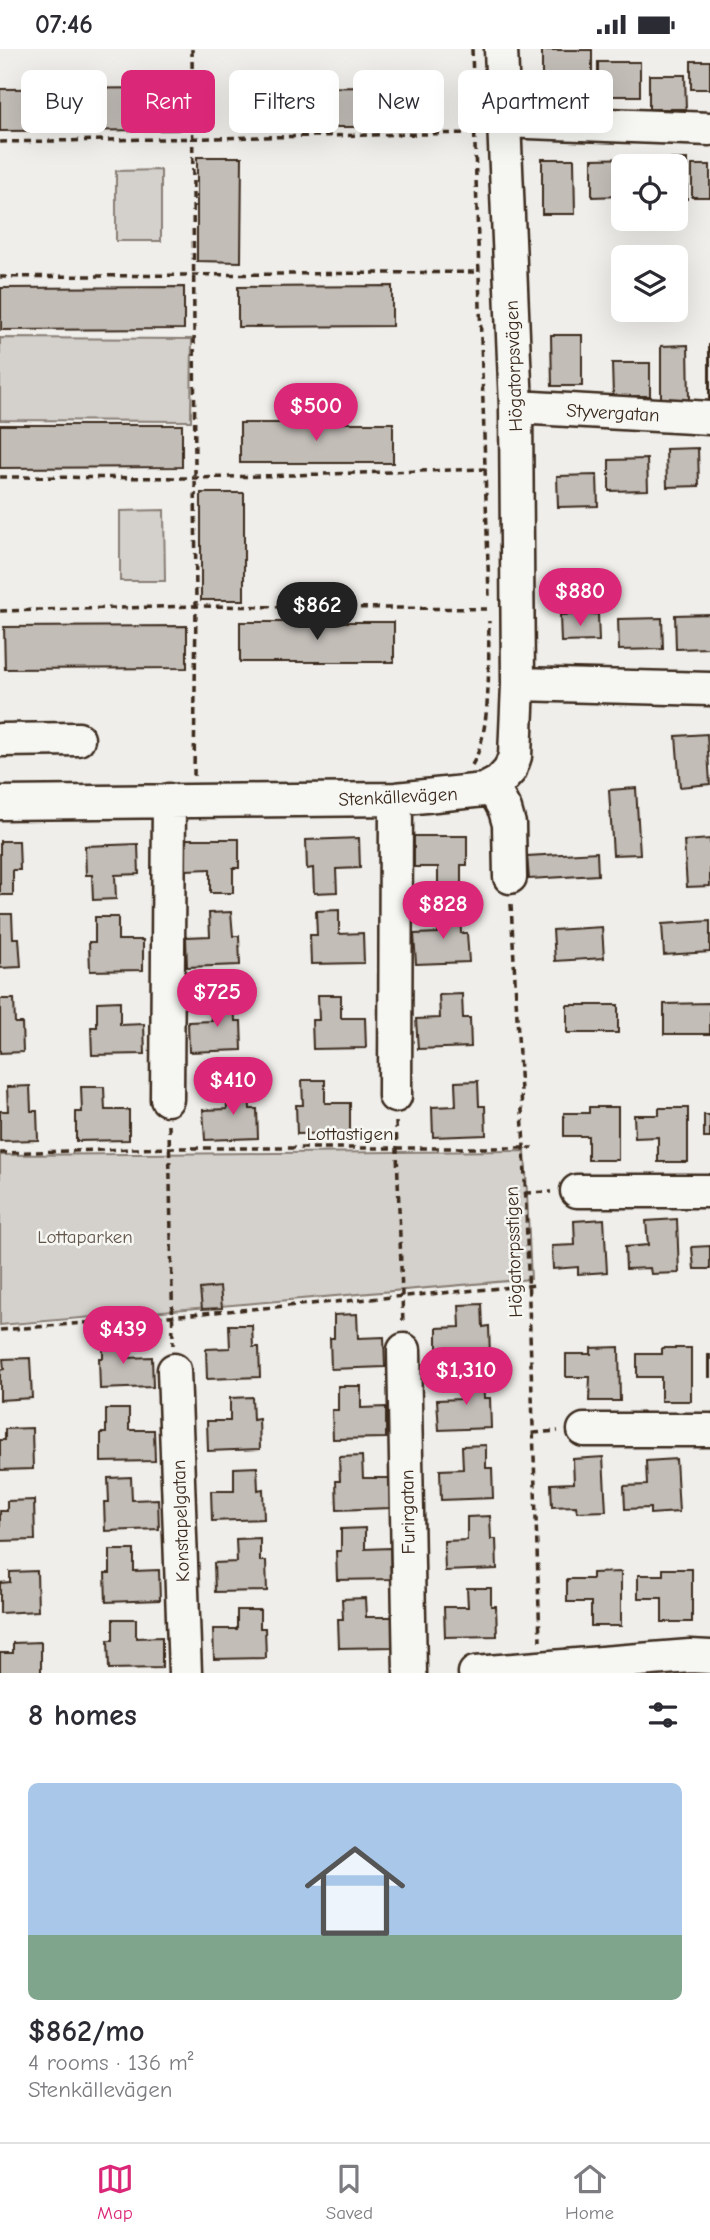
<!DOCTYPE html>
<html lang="en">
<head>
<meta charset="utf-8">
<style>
	:root { --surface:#fff; --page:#f7f7f7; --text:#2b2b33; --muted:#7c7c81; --line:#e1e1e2; --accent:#db2777 }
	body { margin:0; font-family:"Comic Neue",sans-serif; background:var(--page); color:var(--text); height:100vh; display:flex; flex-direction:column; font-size:26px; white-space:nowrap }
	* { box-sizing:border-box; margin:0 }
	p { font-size:23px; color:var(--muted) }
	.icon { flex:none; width:38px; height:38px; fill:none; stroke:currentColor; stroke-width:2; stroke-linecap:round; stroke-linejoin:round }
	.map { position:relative; height:1624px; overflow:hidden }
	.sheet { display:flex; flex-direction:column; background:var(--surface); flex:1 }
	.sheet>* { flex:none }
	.hud { position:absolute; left:21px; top:21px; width:668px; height:63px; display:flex; gap:14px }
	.tools { position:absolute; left:611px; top:105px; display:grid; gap:14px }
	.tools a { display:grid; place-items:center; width:77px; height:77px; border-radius:10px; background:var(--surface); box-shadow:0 7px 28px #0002; font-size:35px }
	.price { position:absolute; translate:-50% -60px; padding:0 16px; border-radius:24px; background:var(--accent); color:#fff; font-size:23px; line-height:46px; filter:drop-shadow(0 2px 4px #0008) }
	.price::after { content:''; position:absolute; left:50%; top:42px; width:21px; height:16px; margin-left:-10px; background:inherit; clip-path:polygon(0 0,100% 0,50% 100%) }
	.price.on { background:#222; color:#fff }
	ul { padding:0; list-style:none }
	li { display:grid; align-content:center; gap:14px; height:371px; padding:0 28px }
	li+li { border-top:2px solid var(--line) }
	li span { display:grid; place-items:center; height:217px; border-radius:10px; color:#555 }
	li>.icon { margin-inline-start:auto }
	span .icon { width:126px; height:126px; fill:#fffc; stroke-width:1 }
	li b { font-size:30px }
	h2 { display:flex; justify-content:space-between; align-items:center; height:84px; padding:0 28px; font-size:30px }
	.pill { padding:0 24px; border-radius:10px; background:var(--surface); box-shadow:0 7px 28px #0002; font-size:24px; line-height:63px }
	.pill.on { background:var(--accent); color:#fff }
	.status { display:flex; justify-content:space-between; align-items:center; height:49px; padding:0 35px; background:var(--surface); direction:ltr }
	.status svg { height:19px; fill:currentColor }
	.tabs { display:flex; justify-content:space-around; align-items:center; height:98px; border-top:2px solid var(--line); background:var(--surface); font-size:19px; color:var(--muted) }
	.tabs a { display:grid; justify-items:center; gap:4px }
	.tabs .on { color:var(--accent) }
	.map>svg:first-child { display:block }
</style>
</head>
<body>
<div class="status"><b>07:46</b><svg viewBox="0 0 49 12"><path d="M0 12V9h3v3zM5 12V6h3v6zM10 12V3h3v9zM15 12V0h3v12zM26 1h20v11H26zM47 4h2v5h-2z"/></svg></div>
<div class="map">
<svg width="710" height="1624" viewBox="0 0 710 1624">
	<rect width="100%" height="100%" fill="#efeeea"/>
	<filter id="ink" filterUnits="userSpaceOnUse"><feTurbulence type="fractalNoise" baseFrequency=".0143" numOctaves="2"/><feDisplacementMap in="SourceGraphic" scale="14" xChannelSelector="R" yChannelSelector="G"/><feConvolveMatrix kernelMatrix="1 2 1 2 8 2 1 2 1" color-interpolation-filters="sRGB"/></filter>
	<g filter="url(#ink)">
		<path fill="#d4d1cc" stroke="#887e75" stroke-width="2" d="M 161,121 L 161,192 L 116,192 L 116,122 Z
			M 0,289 L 192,290 L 191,372 L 0,371 Z
			M 164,461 L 165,532 L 120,532 L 120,462 Z
			M 525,1102 L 531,1230 L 0,1276 L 0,1106 Z"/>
		<path fill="#c2bdb7" stroke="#3b2a1e" stroke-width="2" d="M 542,1 L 592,1 L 592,39 L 542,39 Z
			M 691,12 L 710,12 L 710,40 L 691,40 Z
			M 598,13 L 640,13 L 640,47 L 598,47 Z
			M 649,26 L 685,26 L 686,60 L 649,60 Z
			M 390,38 L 390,78 L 237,78 L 237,39 Z
			M 178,39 L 178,81 L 0,82 L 0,40 Z
			M 197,108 L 242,108 L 241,213 L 197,212 Z
			M 639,109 L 639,117 L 623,117 L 623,147 L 592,148 L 592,110 Z
			M 542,110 L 574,110 L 575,165 L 542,165 Z
			M 687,110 L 687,150 L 676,150 L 676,117 L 646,117 L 646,111 Z
			M 692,116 L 710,116 L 710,148 L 692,148 Z
			M 392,237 L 392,277 L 238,278 L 238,238 Z
			M 184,238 L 184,280 L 1,281 L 1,239 Z
			M 551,286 L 582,286 L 582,337 L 552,337 Z
			M 688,296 L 689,351 L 661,351 L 661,297 Z
			M 709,296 L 710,296 L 710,353 L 709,353 Z
			M 612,314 L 650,314 L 650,347 L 613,347 Z
			M 240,374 L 393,374 L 393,414 L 240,414 Z
			M 0,376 L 182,376 L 182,418 L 0,419 Z
			M 698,399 L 699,437 L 667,438 L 666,400 Z
			M 647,410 L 648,441 L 609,442 L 609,411 Z
			M 597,426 L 598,457 L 558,458 L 557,427 Z
			M 201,444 L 244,444 L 244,551 L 201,551 Z
			M 598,565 L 599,592 L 561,593 L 560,566 Z
			M 710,565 L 710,599 L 676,600 L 675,566 Z
			M 662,569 L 663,600 L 619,601 L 618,570 Z
			M 240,573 L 394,573 L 394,613 L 240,613 Z
			M 187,577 L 187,619 L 5,620 L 4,578 Z
			M 707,685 L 710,735 L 680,738 L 676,687 Z
			M 636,739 L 640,805 L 613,806 L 609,741 Z
			M 414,787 L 467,787 L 467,816 L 461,816 L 461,841 L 438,841 L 438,818 L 414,818 Z
			M 359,789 L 360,819 L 336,820 L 337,843 L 314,844 L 313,819 L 307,820 L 306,791 Z
			M 185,790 L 239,790 L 239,819 L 233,819 L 233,844 L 210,844 L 210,820 L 186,821 Z
			M 710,790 L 710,837 L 687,838 L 684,792 Z
			M 0,792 L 19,792 L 20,821 L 13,821 L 13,846 L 0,846 Z
			M 138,795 L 139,825 L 115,826 L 116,850 L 93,851 L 92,826 L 86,826 L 85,797 Z
			M 597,803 L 598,826 L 529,830 L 527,807 Z
			M 460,860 L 461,884 L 467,884 L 469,913 L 416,915 L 414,885 L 438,884 L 437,861 Z
			M 339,861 L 339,885 L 363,884 L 364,914 L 311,915 L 310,886 L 317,886 L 316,862 Z
			M 231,863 L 233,887 L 239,887 L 240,916 L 187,918 L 186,888 L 210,887 L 209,864 Z
			M 0,865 L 12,865 L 13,889 L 19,889 L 21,918 L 0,919 Z
			M 95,868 L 118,868 L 118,891 L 143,891 L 143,921 L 90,922 L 89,893 L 95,893 Z
			M 710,872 L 710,903 L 664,906 L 662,875 Z
			M 602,878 L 604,909 L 555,912 L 553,881 Z
			M 462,945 L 463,969 L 470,969 L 471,998 L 418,1000 L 416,970 L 440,969 L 439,946 Z
			M 318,946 L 341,946 L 341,969 L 365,969 L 366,999 L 313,1000 L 312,971 L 319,971 Z
			M 234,947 L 235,972 L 241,972 L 242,1001 L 189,1003 L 188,973 L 212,972 L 211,949 Z
			M 0,950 L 14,950 L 15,974 L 22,974 L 23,1003 L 0,1004 Z
			M 120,952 L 120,976 L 144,975 L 145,1005 L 92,1006 L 91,978 L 97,978 L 97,953 Z
			M 710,954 L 710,985 L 664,985 L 664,955 Z
			M 567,956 L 618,956 L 618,984 L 567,984 Z
			M 302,1031 L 325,1031 L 325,1054 L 350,1054 L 350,1084 L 297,1085 L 296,1056 L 303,1056 Z
			M 478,1032 L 479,1057 L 485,1057 L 486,1086 L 433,1088 L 432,1058 L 456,1057 L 455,1033 Z
			M 249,1035 L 250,1060 L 257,1060 L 258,1089 L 205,1091 L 203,1061 L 227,1060 L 226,1036 Z
			M 30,1037 L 31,1062 L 37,1062 L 38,1091 L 0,1092 L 0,1062 L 8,1062 L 7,1038 Z
			M 81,1038 L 104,1038 L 105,1061 L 129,1061 L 129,1091 L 76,1092 L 76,1063 L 82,1063 Z
			M 589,1058 L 618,1058 L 618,1111 L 588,1111 L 588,1087 L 564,1087 L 564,1064 L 589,1064 Z
			M 659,1059 L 688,1059 L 688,1113 L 658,1113 L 658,1088 L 635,1089 L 634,1066 L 659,1066 Z
			M 704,1066 L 710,1066 L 710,1089 L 704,1089 Z
			M 604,1170 L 607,1223 L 578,1225 L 578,1218 L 553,1220 L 552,1197 L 575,1196 L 574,1172 Z
			M 677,1170 L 679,1224 L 651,1225 L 650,1219 L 626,1220 L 625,1198 L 648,1196 L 646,1172 Z
			M 710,1197 L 710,1220 L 694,1220 L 692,1198 Z
			M 220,1238 L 222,1259 L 202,1260 L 200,1240 Z
			M 482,1255 L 483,1278 L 489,1277 L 490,1307 L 437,1309 L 437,1279 L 460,1278 L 459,1256 Z
			M 357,1265 L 358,1289 L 384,1288 L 385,1318 L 331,1320 L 330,1289 L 334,1289 L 334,1266 Z
			M 229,1276 L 252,1276 L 253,1298 L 259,1298 L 260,1328 L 207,1330 L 206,1300 L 230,1299 Z
			M 126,1285 L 127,1309 L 152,1308 L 153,1338 L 100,1340 L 99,1309 L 103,1309 L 103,1286 Z
			M 619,1298 L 620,1352 L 589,1352 L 590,1328 L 566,1328 L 566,1305 L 591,1305 L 591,1299 Z
			M 662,1299 L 691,1299 L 691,1352 L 661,1352 L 661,1328 L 637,1328 L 637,1305 L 662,1305 Z
			M 708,1306 L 710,1306 L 710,1328 L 708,1328 Z
			M 30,1309 L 32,1349 L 0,1351 L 0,1321 L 4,1320 L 3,1310 Z
			M 460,1327 L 483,1327 L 484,1349 L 490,1349 L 491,1379 L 439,1381 L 437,1351 L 461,1350 Z
			M 338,1337 L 361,1337 L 361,1359 L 386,1358 L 386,1389 L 333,1390 L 332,1361 L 338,1361 Z
			M 252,1348 L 253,1371 L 259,1370 L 260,1400 L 208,1402 L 207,1372 L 230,1372 L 230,1349 Z
			M 106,1360 L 129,1360 L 129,1381 L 154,1381 L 155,1412 L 101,1413 L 101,1384 L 106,1384 Z
			M 32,1379 L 33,1420 L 0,1421 L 0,1391 L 5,1391 L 5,1380 Z
			M 486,1396 L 486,1419 L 492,1419 L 493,1449 L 441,1451 L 440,1421 L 463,1420 L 462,1397 Z
			M 362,1407 L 363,1429 L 389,1429 L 390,1459 L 337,1461 L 336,1432 L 340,1432 L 339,1408 Z
			M 603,1408 L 606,1462 L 577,1463 L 576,1457 L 552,1458 L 551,1435 L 574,1434 L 573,1410 Z
			M 676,1410 L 679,1463 L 650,1465 L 650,1459 L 625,1460 L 624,1437 L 647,1436 L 646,1412 Z
			M 257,1418 L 258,1441 L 263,1440 L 264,1470 L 212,1472 L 211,1442 L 234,1442 L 234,1419 Z
			M 131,1428 L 132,1451 L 158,1450 L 159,1480 L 105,1482 L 104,1453 L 109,1453 L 108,1429 Z
			M 34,1451 L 35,1491 L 0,1492 L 0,1462 L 7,1462 L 7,1452 Z
			M 490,1467 L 491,1490 L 496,1490 L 497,1520 L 445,1522 L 444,1492 L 467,1491 L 467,1468 Z
			M 365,1479 L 365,1500 L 390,1499 L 391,1530 L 337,1531 L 336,1502 L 341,1502 L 341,1480 Z
			M 260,1489 L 260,1512 L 266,1512 L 267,1542 L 215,1543 L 214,1514 L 237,1513 L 236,1490 Z
			M 110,1501 L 134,1501 L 134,1522 L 159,1521 L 160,1551 L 106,1553 L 105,1524 L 110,1524 Z
			M 663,1520 L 692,1520 L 692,1573 L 662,1573 L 662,1549 L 638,1549 L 638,1526 L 663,1526 Z
			M 37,1522 L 38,1562 L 0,1564 L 0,1534 L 10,1533 L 10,1523 Z
			M 621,1523 L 621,1577 L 591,1577 L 591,1553 L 567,1553 L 567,1530 L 592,1530 L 592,1524 Z
			M 467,1539 L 491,1539 L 491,1557 L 496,1557 L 497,1587 L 445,1588 L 444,1558 L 468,1558 Z
			M 365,1549 L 366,1568 L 392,1568 L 392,1598 L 339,1599 L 338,1570 L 343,1570 L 342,1550 Z
			M 237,1561 L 260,1561 L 260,1579 L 265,1579 L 266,1609 L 214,1610 L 213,1580 L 237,1580 Z
			M 113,1570 L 136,1570 L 136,1589 L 162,1588 L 162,1619 L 109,1620 L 108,1591 L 113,1591 Z
			M 41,1593 L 41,1624 L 0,1624 L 0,1604 L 13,1604 L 13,1594 Z"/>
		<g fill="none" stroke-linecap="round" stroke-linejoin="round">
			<defs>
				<path id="minor" d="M 501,0 L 516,358 L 518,635
					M 503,72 L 710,80
					M 516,358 L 710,369
					M 0,691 L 78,690
					M 492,737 L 505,761 L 509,775 L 510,828
					M 0,754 L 396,750 L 484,741 L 499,733 L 510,721 L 515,707 L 518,635 L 710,640
					M 395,1047 L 396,750
					M 167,1050 L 169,751
					M 577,1142 L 710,1142
					M 404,1301 L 410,1624
					M 174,1321 L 185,1624
					M 584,1381 L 710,1381
					M 475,1624 L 690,1607 L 710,1608"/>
			</defs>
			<use href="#minor" stroke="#3b2a1e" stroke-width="37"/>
			<path stroke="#3b2a1e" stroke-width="3.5" stroke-dasharray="7 5" stroke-linecap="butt" d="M 192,0 L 196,557 L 194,727
				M 472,0 L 489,547
				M 0,93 L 475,84
				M 0,228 L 478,223
				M 0,428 L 195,429 L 485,420
				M 0,562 L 196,557 L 489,560
				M 472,716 C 492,684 488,611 489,572
				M 511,855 L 524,1099 L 540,1592
				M 396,1073 L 403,1275
				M 169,1076 L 173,1296
				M 0,1104 L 170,1099 L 533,1099
				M 525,1144 L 551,1143
				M 0,1281 L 537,1236
				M 533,1384 L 558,1382"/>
			<use href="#minor" stroke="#f6f6f2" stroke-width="32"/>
		</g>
	</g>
	<g text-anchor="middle" stroke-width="5" stroke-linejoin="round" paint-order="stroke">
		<g font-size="19" fill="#3b2a1e" stroke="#f6f6f2">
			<text transform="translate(513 317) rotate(-92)" y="7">Högatorpsvägen</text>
			<text transform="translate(613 363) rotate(3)" y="7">Styvergatan</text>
			<text transform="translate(398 747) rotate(-3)" y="7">Stenkällevägen</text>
			<text x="350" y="1091">Lottastigen</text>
			<text transform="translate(513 1203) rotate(-92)" y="7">Högatorpsstigen</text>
			<text transform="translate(407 1463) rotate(-91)" y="7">Furirgatan</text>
			<text transform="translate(180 1472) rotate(-92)" y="7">Konstapelgatan</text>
		</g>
		<g font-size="19" fill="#61544a" stroke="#f6f6f2">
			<text x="85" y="1194">Lottaparken</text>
		</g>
	</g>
</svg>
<div class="tools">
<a><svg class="icon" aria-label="locate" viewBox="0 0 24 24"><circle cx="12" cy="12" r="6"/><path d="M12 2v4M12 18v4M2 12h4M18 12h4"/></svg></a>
<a><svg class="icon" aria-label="layers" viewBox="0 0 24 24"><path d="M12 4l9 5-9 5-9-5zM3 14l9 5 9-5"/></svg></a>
</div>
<b class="price" style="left:316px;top:394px">$500</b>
<b class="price" style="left:580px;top:579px">$880</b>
<b class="price on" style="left:317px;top:593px">$862</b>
<b class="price" style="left:443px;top:892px">$828</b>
<b class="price" style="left:217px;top:980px">$725</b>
<b class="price" style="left:233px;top:1068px">$410</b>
<b class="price" style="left:123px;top:1317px">$439</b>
<b class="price" style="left:466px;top:1358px">$1,310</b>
<div class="hud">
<a class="pill">Buy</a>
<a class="pill on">Rent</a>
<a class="pill">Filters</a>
<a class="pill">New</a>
<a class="pill">Apartment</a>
</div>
</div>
<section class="sheet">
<h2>8 homes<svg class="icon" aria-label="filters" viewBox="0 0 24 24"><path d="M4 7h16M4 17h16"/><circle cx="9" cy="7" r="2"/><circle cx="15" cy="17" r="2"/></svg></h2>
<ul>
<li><span style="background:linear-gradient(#a9c7e8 70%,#7fa58c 0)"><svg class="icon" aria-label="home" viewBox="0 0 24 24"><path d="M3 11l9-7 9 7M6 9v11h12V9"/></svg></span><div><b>$862/mo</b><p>4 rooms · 136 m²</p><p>Stenkällevägen</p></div></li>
</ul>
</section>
<nav class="tabs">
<a class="on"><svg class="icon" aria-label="map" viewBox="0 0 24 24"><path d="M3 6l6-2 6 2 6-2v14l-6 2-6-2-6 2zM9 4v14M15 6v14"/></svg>Map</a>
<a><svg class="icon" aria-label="saved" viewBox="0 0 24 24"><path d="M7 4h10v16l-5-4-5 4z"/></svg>Saved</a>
<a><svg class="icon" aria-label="home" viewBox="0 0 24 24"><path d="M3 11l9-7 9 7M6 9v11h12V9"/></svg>Home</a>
</nav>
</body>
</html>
